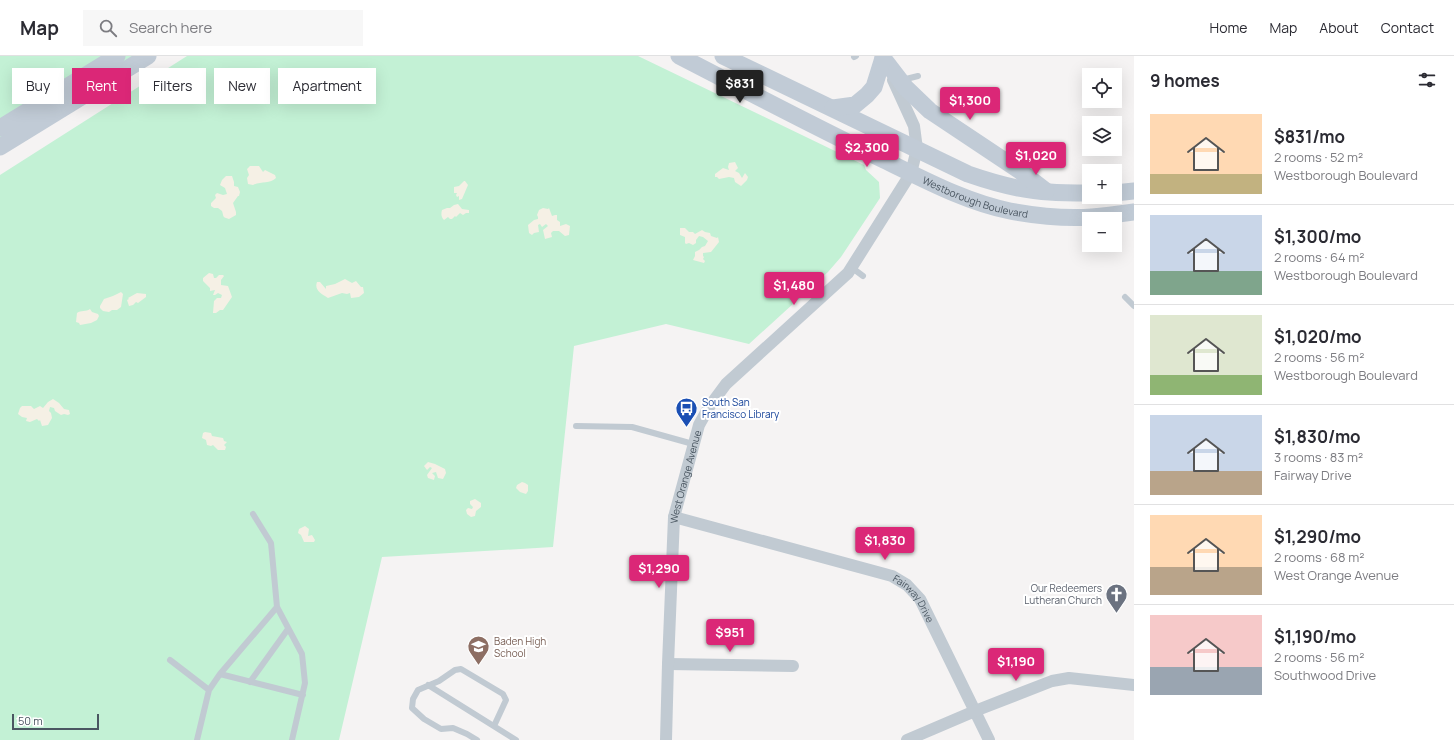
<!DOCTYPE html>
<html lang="en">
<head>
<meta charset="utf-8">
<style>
	:root { --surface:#fff; --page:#f7f7f7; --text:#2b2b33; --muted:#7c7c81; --line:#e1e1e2; --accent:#db2777 }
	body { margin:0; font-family:Manrope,sans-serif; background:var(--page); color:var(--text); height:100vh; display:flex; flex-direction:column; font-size:15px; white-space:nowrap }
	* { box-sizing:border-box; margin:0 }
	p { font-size:13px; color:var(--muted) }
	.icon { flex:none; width:22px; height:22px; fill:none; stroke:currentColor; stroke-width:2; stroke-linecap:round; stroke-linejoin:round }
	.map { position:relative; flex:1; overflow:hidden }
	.side { display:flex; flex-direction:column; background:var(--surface); width:320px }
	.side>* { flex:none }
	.banner { position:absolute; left:12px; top:12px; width:380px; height:36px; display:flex; gap:8px }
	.buttons { position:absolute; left:1082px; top:12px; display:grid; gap:8px }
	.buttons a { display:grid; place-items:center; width:40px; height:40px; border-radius:0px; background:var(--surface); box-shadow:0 4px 16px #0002; font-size:20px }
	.scale { position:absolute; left:12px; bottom:10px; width:87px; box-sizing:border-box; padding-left:4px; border:2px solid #4a5661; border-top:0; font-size:11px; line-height:14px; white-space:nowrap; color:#4a5661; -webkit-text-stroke:3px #fff; paint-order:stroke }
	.price { position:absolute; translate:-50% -34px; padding:0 9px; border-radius:4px; background:var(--accent); color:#fff; font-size:13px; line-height:26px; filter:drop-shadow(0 1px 2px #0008) }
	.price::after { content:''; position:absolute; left:50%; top:24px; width:12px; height:9px; margin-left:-6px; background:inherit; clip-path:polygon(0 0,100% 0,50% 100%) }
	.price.selected { background:#222; color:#fff }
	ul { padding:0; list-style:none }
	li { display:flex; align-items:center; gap:12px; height:100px; padding:0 16px }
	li+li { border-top:1px solid var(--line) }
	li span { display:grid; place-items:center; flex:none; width:112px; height:80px; border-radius:0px; color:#555 }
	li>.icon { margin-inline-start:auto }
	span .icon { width:48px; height:48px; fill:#fffc; stroke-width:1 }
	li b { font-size:17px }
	h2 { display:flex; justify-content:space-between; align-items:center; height:48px; padding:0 16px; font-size:17px }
	.chip { padding:0 14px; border-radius:0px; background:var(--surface); box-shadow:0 4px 16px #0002; font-size:14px; line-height:36px }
	.chip.selected { background:var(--accent); color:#fff }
	header { display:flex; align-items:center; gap:24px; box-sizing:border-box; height:56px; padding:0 20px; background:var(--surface); border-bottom:1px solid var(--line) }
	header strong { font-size:19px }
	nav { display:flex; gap:22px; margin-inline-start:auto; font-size:14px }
	.search { width:280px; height:36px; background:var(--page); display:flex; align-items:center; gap:10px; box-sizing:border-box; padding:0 14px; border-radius:0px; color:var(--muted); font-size:15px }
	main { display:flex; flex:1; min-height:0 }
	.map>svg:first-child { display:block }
</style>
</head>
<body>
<header>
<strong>Map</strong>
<div class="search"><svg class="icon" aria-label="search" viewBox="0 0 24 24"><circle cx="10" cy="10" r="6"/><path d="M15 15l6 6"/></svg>Search here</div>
<nav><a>Home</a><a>Map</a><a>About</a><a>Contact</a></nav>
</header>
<main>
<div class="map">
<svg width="1134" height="684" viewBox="0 0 1134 684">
	<rect width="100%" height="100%" fill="#f5f3f3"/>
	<path fill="#c3f1d5" d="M 0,0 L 139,0 L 0,97 Z
		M 187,0 L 638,0 L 864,109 L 866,114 L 879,126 L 880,142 L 841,201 L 828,216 L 749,288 L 666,268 L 574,290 L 553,491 L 382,501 L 339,684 L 0,684 L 0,119 Z"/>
	<path fill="#f5f0e5" d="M 735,106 L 738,112 L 735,115 L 739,117 L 742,122 L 745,117 L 748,121 L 747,124 L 741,130 L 735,126 L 734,122 L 729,121 L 719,123 L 717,121 L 715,121 L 715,118 L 723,112 L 729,114 L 728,111 L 729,107 Z
		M 250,110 L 259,110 L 263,116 L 265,114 L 275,119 L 276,122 C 270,128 261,125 253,129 L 248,128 L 247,122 L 249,119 L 247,113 Z
		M 226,120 L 232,120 L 234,126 L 234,130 L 238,131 L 240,136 L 239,140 L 238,140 L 233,147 L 236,156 L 236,159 L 229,163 C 222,161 224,161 222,155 L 218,152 L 214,152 L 211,150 L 211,147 L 216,142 L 215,139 L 217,137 L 223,139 L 227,138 L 225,132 L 220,129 L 222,124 Z
		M 464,125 L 465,125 L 468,129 L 462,143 L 459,144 L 459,140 L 457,141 L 456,139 L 457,137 L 454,137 L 454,131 L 459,130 Z
		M 458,148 L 462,153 L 469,154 L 469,157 L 466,157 L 463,159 L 460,157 L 456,161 L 455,160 L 452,163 L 450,163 L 448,161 L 444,164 C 441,161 441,158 442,154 L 447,152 L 450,152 L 454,149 Z
		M 543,152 L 548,153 L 549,152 L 552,160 L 555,159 L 557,159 L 557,164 L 560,166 L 560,170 L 566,168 L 570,170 L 569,179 L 565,180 L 559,175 L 553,175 L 551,177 L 552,181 L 545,183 L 543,174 L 548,170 L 546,168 L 542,171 L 540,168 L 538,169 L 539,176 L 534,177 L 532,179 L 529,177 L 528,169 L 534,164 L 538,163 L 538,161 L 537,159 L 539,154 Z
		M 680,172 L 685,172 L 689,176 L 693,176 L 695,178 L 702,174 L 705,176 L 710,177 L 711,180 L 717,182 L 718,181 L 719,186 L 711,196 L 703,197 L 703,200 L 704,201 L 703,203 L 705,205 L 704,207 L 693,204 L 695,200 L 695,196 L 699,194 L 702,191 L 705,190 L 708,185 L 703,181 L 699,180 L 696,184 L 696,187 L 693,189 L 689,187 L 686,188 L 685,187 L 685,181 L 680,179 Z
		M 209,217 L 213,218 L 214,222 L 216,222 L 219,219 L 223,219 L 224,220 L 221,224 L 221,229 L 228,230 L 232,241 L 223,254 L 220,254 L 216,257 L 213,257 L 214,245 L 217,242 L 221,242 L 222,239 L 218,237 L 215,239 L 213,239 L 215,234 L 210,235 L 210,232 L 203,225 L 203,222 Z
		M 345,223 L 352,227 L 356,225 L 361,231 L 363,231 L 364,237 L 359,241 L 351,242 L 350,237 L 347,238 L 342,237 L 328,242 C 321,238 314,234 317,226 L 320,226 L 326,233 L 326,230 L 335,228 Z
		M 121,236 L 123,238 L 121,251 L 117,254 L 112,254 L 109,256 L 103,255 L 100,252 L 100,250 L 104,243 C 110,241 116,239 121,236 Z
		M 137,237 L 146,238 L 146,241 L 138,247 L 136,246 L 133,249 L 129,250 L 127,244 L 129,243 L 128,242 Z
		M 90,253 L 92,256 L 98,258 L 99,260 L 97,264 L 91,267 L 80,269 L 79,267 L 76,266 L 77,257 C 81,254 86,256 90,253 Z
		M 53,343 L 59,347 L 64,353 L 69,354 L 70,358 L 68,359 L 64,358 L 61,359 L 55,355 L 54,352 L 50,351 L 49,355 L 51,357 L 52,362 L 48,369 L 42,370 L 40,364 L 39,365 L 37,363 L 30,366 L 26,365 L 27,362 L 22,361 L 18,358 L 20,352 L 22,350 L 31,350 L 34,353 L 40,350 L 43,352 L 48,346 Z
		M 205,376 L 211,377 L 212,380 L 223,382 L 224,385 L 227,386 L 224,389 L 226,391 L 225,394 L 218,394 L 213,389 L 211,390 L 207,389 L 206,384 L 202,382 L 203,377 Z
		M 428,406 L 435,408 L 445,413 L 446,417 L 443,423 L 438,422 L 436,416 L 432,417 L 435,420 L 434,424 L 428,422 L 427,419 L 432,412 L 430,411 L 427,414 L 424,410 Z
		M 522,426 L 525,427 L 528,429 L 528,435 L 526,438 L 520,436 L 516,432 L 517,429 Z
		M 475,443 L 481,447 L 481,451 L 476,455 L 475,460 L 471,461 L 467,458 L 466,454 L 468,452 L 472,453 L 473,451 L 470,448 L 470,445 Z
		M 305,470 L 309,473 L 308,480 L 312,479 L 315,484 L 314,486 L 304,486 L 301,479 L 298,477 L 299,473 Z"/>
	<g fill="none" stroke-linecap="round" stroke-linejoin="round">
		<path stroke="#c1cad2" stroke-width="6" d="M 854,1 L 856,0
			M 902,24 L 918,20
			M 851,211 L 863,220
			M 1125,241 L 1134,250
			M 576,370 L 632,371 L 693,388
			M 253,458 L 271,487 L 277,551 L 302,598 L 305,627 L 292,684
			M 170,604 L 209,634
			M 220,618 L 303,639
			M 250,626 L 288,573
			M 428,629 L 516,684
			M 197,684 L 209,634 L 220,618 L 277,551
			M 477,684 L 467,678 L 453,672 L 441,673 L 424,663 L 412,652 L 413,643 L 418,634 L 439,625 L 455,614 L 461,613 L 503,638 L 506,644 L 494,670"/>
		<g stroke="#c1cad2" stroke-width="12">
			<path id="s1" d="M 674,461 L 892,520 L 907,529 L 920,543 L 989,684"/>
			<path d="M 668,608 L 793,610"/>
			<path id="s2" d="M 666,684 L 668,608 L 674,461 L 699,369 L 709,351 L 726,328 L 848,217 L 911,117 L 917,93 L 914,70 L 893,24"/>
			<path d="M 907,684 L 975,655 L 1052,625 L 1069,622 L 1134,629"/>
		</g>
		<g stroke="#c1cbd6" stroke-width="17">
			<path id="s3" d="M 679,0 C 747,35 815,71 884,104 C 925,124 966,146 1010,155 C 1037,160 1065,163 1092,161 C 1106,160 1120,158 1134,156"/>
			<path d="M 723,0 L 968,118 C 994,127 1021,135 1049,136 C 1062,137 1076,137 1089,137"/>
			<path d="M 883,2 L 906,32 L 930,55 L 1020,115 L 1046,135"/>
			<path d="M 833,52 L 855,49 L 867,39 L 874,31 L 883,2"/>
			<path d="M 0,72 L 117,0"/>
			<path d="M 0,91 L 148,0"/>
			<path d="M 1115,137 L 1134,135"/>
		</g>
	</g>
	<defs>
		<symbol id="bus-pin" viewBox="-11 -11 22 30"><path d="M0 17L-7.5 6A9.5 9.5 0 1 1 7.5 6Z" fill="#1a4fb4" stroke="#fff"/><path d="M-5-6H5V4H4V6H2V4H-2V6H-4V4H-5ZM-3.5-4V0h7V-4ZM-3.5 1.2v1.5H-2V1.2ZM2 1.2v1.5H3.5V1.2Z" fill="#fff"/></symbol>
		<symbol id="church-pin" viewBox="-11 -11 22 30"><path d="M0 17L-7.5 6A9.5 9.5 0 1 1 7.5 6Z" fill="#6b7280" stroke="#fff"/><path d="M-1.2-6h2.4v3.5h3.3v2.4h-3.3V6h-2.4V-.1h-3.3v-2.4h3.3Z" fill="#fff"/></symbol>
		<symbol id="school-pin" viewBox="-11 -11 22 30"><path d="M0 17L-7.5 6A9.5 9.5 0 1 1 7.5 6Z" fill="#8d6e63" stroke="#fff"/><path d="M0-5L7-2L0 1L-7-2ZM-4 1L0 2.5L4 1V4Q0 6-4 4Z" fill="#fff"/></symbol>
	</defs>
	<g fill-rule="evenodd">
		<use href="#bus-pin" x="674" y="340" width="25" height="34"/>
		<use href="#church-pin" x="1104" y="526" width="25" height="34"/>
		<use href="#school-pin" x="466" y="578" width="25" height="34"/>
	</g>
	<g text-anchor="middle" stroke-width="4" stroke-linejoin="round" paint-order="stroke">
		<g font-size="10" fill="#4a5661" stroke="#fff">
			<text dy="4" stroke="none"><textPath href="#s3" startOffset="329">Westborough Boulevard</textPath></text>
			<text dy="4" stroke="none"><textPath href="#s2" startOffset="265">West Orange Avenue</textPath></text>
			<text dy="4" stroke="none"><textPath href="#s1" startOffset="258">Fairway Drive</textPath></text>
		</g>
		<g font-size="10" fill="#164399" stroke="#fff" text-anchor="start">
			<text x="702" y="350">South San<tspan x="702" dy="12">Francisco Library</tspan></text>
		</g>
		<g font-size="10" fill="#5b616d" stroke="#fff" text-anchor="end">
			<text x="1102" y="536">Our Redeemers<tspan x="1102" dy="12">Lutheran Church</tspan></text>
		</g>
		<g font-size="10" fill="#785e54" stroke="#fff" text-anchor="start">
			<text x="494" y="589">Baden High<tspan x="494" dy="12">School</tspan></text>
		</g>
	</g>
</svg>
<div class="buttons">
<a><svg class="icon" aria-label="locate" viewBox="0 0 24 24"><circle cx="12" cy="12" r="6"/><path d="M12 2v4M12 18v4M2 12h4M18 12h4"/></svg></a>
<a><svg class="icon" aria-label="layers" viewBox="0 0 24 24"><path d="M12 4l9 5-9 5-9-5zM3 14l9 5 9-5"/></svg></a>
<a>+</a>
<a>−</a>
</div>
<div class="scale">50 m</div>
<b class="price selected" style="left:740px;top:48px">$831</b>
<b class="price" style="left:970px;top:65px">$1,300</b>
<b class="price" style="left:867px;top:112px">$2,300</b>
<b class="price" style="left:1036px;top:120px">$1,020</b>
<b class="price" style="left:794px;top:250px">$1,480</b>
<b class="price" style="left:885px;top:505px">$1,830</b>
<b class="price" style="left:659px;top:533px">$1,290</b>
<b class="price" style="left:730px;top:597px">$951</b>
<b class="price" style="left:1016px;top:626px">$1,190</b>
<div class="banner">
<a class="chip">Buy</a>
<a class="chip selected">Rent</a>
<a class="chip">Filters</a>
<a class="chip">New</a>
<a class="chip">Apartment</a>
</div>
</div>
<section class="side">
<h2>9 homes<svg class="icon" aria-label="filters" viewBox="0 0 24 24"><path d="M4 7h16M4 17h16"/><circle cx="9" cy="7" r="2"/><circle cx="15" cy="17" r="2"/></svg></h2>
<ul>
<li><span style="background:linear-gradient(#ffd9b3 75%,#c2b280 0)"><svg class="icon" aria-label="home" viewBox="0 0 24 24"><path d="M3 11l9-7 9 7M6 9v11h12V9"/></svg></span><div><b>$831/mo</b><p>2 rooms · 52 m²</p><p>Westborough Boulevard</p></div></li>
<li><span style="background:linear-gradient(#c9d6e8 70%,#7fa58c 0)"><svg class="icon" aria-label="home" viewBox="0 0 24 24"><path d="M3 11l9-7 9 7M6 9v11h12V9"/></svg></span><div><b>$1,300/mo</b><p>2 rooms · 64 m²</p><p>Westborough Boulevard</p></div></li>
<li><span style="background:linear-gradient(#dfe7d0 75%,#8fb573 0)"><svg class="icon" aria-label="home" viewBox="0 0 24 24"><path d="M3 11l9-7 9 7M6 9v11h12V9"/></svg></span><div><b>$1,020/mo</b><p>2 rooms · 56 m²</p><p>Westborough Boulevard</p></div></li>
<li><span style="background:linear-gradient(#c9d6e8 70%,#b9a48a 0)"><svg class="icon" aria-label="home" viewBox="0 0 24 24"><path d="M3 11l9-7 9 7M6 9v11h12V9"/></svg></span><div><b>$1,830/mo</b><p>3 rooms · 83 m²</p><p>Fairway Drive</p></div></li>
<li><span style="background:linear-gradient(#ffd9b3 65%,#b9a48a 0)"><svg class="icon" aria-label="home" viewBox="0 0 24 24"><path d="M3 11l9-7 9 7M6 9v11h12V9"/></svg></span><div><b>$1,290/mo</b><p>2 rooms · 68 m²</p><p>West Orange Avenue</p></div></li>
<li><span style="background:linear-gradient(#f6c9c9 65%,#9aa5b1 0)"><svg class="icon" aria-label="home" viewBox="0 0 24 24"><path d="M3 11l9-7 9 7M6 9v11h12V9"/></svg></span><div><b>$1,190/mo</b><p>2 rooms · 56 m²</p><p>Southwood Drive</p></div></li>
</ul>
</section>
</main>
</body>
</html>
